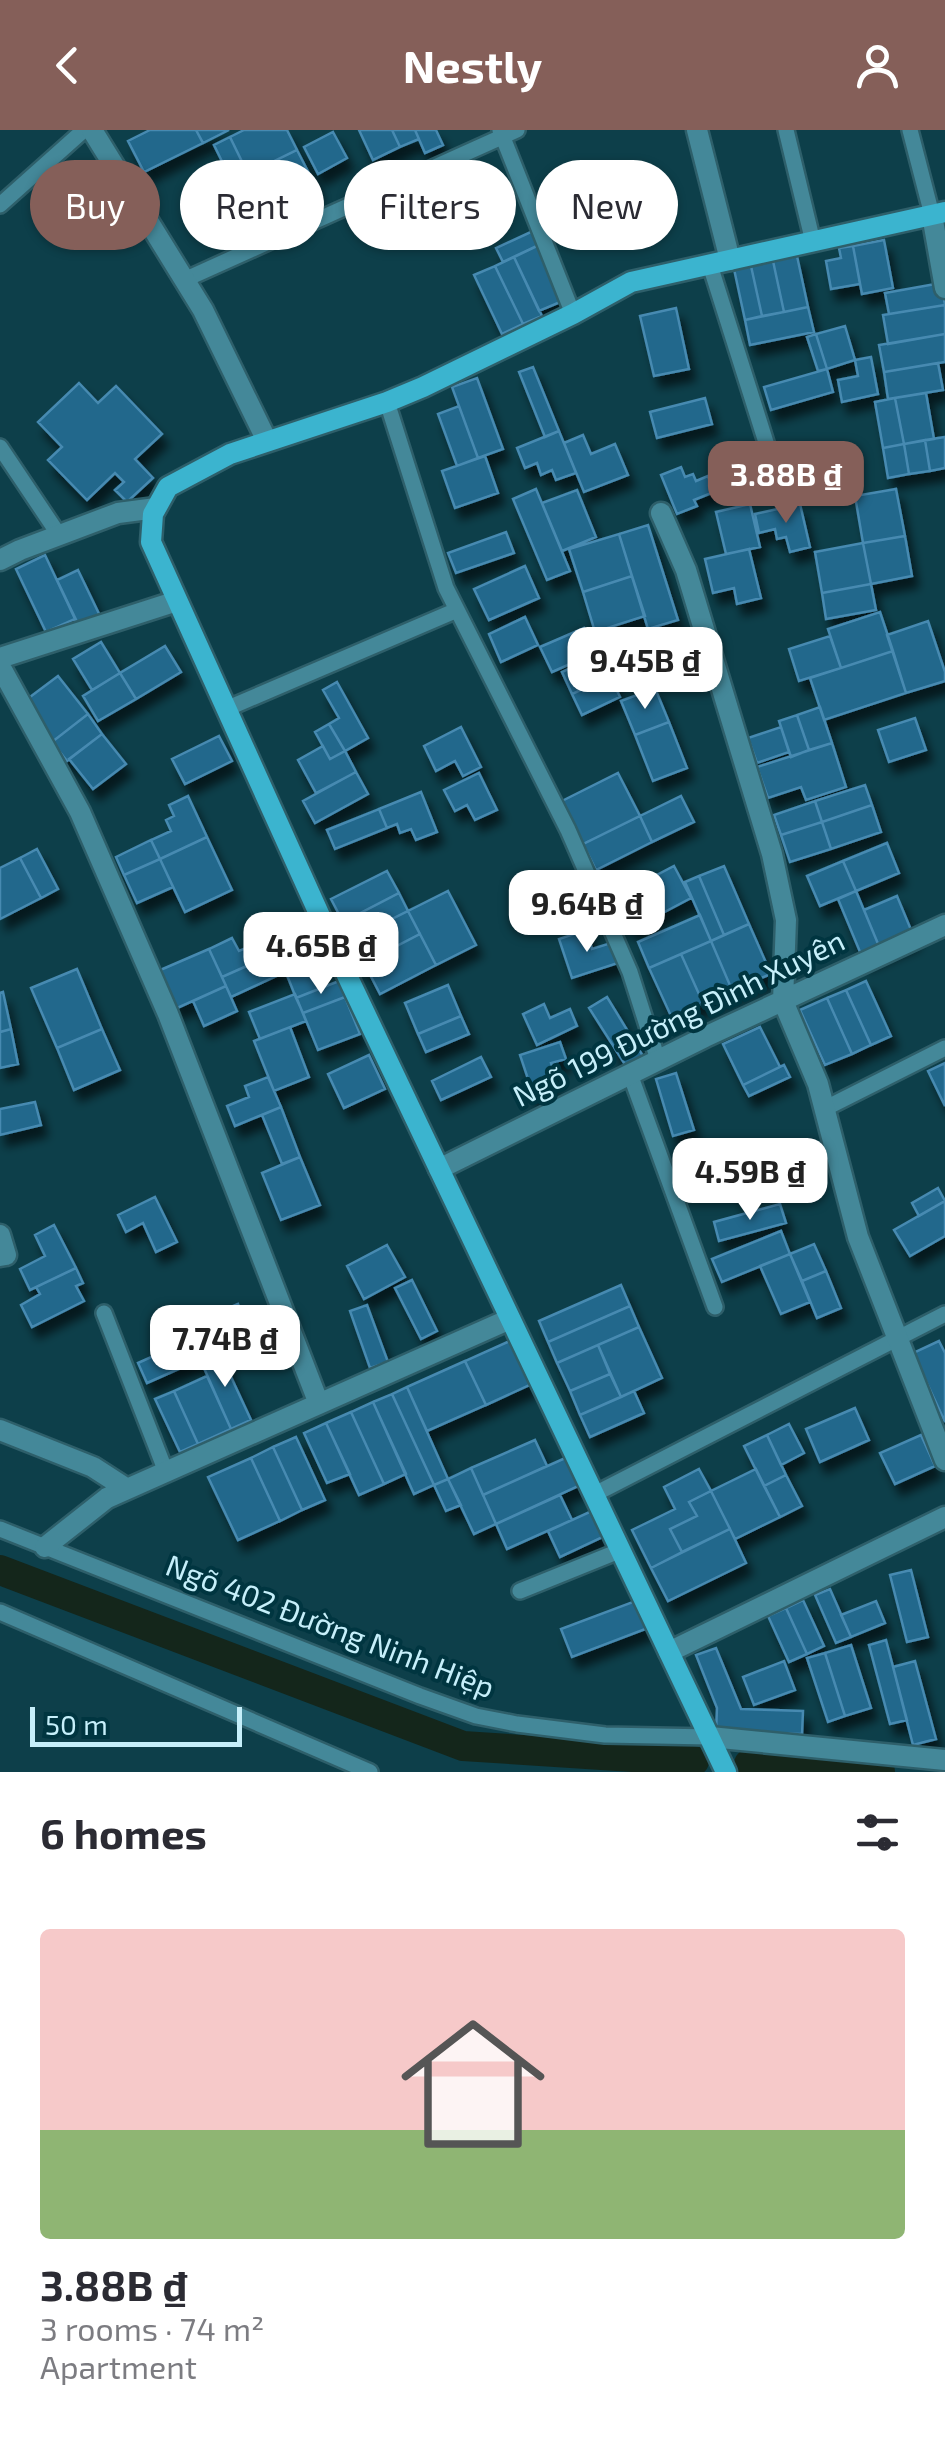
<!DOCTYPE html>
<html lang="en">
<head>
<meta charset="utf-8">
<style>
	:root { --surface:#fff; --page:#f7f7f7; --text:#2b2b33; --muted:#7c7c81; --line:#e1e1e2; --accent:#855f59 }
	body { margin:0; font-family:"Exo 2",sans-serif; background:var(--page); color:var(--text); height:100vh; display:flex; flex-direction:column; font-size:38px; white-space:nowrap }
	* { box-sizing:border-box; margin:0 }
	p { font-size:32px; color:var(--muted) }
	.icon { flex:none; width:55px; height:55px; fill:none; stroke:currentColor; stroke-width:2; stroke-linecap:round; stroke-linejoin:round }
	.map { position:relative; height:1642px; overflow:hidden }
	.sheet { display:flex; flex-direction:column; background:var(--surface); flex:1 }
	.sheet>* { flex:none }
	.banner { position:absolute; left:30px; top:30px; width:885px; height:90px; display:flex; gap:20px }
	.scale { position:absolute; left:30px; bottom:25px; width:212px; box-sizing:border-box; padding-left:10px; border:5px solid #c6effa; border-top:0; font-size:28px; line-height:35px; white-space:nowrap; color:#c6effa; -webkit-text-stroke:8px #003540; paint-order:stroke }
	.price { position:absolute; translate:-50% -85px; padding:0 22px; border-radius:20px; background:#fff; color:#222; font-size:32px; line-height:65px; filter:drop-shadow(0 2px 5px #0008) }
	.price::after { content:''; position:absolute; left:50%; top:60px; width:30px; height:22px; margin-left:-15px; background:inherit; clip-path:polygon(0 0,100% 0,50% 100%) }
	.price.active { background:var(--accent); color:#fff }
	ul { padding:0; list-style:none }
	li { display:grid; align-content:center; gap:20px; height:530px; padding:0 40px }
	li+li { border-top:2px solid var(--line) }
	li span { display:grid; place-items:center; height:310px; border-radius:10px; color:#555 }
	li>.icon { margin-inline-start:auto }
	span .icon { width:180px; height:180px; fill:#fffc; stroke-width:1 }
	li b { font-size:42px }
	h2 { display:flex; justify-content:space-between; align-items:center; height:120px; padding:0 40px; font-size:42px }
	.tag { padding:0 35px; border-radius:45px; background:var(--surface); box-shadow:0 2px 8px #0004; font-size:35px; line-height:90px }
	.tag.active { background:var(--accent); color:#fff }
	header { display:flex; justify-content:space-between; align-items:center; height:130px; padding:0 40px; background:var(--accent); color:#fff; font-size:45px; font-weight:700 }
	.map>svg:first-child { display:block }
</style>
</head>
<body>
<header><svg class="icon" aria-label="back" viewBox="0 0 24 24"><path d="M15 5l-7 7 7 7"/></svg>Nestly<svg class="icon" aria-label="person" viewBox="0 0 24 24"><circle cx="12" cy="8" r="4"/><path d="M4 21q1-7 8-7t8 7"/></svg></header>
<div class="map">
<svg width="945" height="1642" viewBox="0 0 945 1642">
	<defs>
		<filter id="shadow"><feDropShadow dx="6" dy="11" stdDeviation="5" flood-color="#0009"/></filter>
	</defs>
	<rect width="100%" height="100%" fill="#0d3f4a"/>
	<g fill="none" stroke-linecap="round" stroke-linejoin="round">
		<path stroke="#14261b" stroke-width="30" d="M 0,1440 L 463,1616 L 694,1631
			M 749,1634 L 880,1642"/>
	</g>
	<path fill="#21678c" stroke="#478ab1" stroke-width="2.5" filter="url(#shadow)" d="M 150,0 L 196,0 L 203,13 L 144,42 L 128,11 Z
		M 196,0 L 229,0 L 203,13 Z
		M 244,0 L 287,0 L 297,20 L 248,44 L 230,7 Z
		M 359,0 L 392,0 L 400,17 L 373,30 Z
		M 392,0 L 415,0 L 419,9 L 400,17 Z
		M 415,0 L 436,0 L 443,15 L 425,23 Z
		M 333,2 L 347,28 L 318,44 L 304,17 Z
		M 230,7 L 248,44 L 232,52 L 214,15 Z
		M 297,20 L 317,59 L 283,75 L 264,36 Z
		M 264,36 L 290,88 L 267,100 L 241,48 Z
		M 241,48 L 267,100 L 250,108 L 242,93 L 235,97 L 229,87 L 224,89 L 211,63 Z
		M 533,101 L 539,115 L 503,132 L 496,118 Z
		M 884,110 L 893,158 L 862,164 L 853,116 Z
		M 539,115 L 565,170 L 539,181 L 514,127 Z
		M 853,116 L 860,154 L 831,159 L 826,131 L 841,128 L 839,118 Z
		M 797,126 L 808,177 L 784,182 L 773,131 Z
		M 514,127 L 542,186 L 523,194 L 495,136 Z
		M 773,131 L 784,182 L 762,186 L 751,136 Z
		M 495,136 L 523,194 L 502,204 L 474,145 Z
		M 751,136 L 762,186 L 745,190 L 734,139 Z
		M 941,153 L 945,175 L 889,184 L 885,163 Z
		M 945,175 L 945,204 L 888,214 L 883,185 Z
		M 808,177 L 814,202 L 750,215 L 745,190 Z
		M 676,178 L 689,239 L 654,246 L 640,186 Z
		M 845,196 L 855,230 L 827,239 L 816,204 Z
		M 816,204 L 827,239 L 818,241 L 807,207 Z
		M 945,204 L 945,232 L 884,242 L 879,215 Z
		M 871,227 L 878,264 L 842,272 L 838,250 L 858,246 L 855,230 Z
		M 938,233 L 943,260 L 888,269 L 884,242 Z
		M 533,237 L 559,301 L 545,307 L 519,242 Z
		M 827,239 L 833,262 L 771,280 L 764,257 Z
		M 477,248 L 503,319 L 478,328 L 452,257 Z
		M 79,253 L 98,273 L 116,256 L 162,304 L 135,329 L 153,348 L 127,372 L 115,360 L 124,352 L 115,343 L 87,370 L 48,330 L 62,317 L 38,292 Z
		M 926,263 L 934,309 L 904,314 L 895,268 Z
		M 705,268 L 712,294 L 657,308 L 650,282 Z
		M 895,268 L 904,314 L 883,318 L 875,272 Z
		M 459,276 L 478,328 L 457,336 L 438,284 Z
		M 559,301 L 576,343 L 556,350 L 552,340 L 541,345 L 537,333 L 525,338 L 517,318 Z
		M 583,305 L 591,324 L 615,314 L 628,345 L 584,362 L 564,313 Z
		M 945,307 L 945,338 L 930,341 L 925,310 Z
		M 925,310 L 930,341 L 909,344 L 904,314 Z
		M 904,314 L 909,344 L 888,348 L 883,318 Z
		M 485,326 L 498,363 L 455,378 L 442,341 Z
		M 681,337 L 685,347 L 693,344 L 696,351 L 708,346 L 714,362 L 694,370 L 697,376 L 677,384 L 661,345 Z
		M 536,359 L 570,441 L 547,450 L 513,369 Z
		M 896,359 L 905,406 L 863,413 L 855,366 Z
		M 577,360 L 596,407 L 562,421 L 542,373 Z
		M 750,374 L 760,417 L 726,424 L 716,382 Z
		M 800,374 L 810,417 L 790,422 L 786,407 L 777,409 L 775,399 L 759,403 L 755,384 Z
		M 648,395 L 678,490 L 648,499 L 619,404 Z
		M 506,402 L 514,423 L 456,443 L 448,423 Z
		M 619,404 L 632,446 L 583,462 L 569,419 Z
		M 905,406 L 912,446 L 871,454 L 863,413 Z
		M 863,413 L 871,454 L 822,463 L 815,422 Z
		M 749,419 L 761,468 L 737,474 L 734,458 L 713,463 L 705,429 Z
		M 45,425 L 75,489 L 46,502 L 16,439 Z
		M 525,436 L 539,468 L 489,490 L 474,459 Z
		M 78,440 L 101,488 L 80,498 L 57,450 Z
		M 632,446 L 645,486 L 595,502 L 583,462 Z
		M 871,454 L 876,480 L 826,489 L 822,463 Z
		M 880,482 L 893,521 L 841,538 L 828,499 Z
		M 525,487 L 538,515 L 501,532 L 489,504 Z
		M 928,491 L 945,542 L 945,551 L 906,563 L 887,505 Z
		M 584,498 L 595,523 L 552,542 L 540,517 Z
		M 830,506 L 841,538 L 799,551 L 789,519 Z
		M 101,512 L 120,543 L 92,560 L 73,529 Z
		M 165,516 L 181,542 L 136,569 L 120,543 Z
		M 893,521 L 906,563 L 824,590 L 810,548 Z
		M 579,534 L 590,555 L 572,564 L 562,542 Z
		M 120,543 L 136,569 L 98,591 L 83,566 Z
		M 58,546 L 88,584 L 52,612 L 22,573 Z
		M 610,546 L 620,567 L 582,585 L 572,564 Z
		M 337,552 L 368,608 L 345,621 L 329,594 L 339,588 L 323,560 Z
		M 655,558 L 669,592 L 635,605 L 621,571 Z
		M 820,577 L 832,613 L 809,620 L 797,585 Z
		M 88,584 L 102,604 L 67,631 L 52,612 Z
		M 797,585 L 809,620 L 791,627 L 779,591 Z
		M 915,588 L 926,620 L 889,632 L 878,600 Z
		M 669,592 L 687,638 L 653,651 L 635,605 Z
		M 329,594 L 345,621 L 330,629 L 315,602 Z
		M 461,597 L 481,637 L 463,646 L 455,631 L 436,641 L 424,616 Z
		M 781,597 L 789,622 L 757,633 L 748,608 Z
		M 102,604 L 126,634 L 93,659 L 69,629 Z
		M 219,606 L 232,631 L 185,654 L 172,629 Z
		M 832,613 L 846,657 L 806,670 L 801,657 L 768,668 L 757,637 Z
		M 323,616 L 330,629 L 345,621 L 356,642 L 316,663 L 298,630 Z
		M 356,642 L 368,664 L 315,693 L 303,671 Z
		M 479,643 L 497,680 L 475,690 L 467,675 L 455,681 L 444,660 Z
		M 618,643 L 640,686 L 583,714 L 562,671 Z
		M 865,655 L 872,675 L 822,692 L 815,671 Z
		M 421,662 L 437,702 L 416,710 L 411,699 L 400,703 L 397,694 L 387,698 L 379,679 Z
		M 188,666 L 207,707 L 160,729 L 151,710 L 171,701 L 166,690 L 174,686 L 169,675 Z
		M 681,666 L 694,692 L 652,712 L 640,686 Z
		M 815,671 L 822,692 L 781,705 L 774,685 Z
		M 872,675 L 881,702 L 831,719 L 822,692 Z
		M 379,679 L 387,698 L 335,719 L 327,700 Z
		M 640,686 L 652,712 L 596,740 L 583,714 Z
		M 822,692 L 831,719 L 790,732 L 781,705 Z
		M 207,707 L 232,760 L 185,782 L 160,729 Z
		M 151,710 L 160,729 L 124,745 L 116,727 Z
		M 887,713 L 899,743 L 856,761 L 843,731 Z
		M 37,719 L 58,759 L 41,768 L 20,728 Z
		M 20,728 L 41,768 L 0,789 L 0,738 Z
		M 160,729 L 173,757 L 137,773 L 124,745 Z
		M 843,731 L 856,761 L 820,776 L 807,746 Z
		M 674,736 L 691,768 L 634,798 L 617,766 Z
		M 724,736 L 749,794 L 724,805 L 699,746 Z
		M 387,741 L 399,763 L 343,792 L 331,769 Z
		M 699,746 L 724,805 L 711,811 L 685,752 Z
		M 448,761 L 476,815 L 436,835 L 408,781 Z
		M 856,761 L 881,821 L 863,829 L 838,769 Z
		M 399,763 L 408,781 L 352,809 L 343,792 Z
		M 897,766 L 914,807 L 881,821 L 864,780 Z
		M 408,781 L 420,804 L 364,833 L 352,809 Z
		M 700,785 L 711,811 L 649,838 L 638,812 Z
		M 749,794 L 771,844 L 732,860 L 711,811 Z
		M 586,800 L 592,819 L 614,812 L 621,832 L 572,848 L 559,809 Z
		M 420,804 L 436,835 L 380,864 L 364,833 Z
		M 232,808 L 239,821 L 251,816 L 258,831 L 222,847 L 209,819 Z
		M 711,811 L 732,860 L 703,873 L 681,824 Z
		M 209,819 L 226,856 L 175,879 L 158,841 Z
		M 311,824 L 324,857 L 296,868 L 283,835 Z
		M 681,824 L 703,873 L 671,886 L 649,838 Z
		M 272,825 L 281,844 L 231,867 L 222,847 Z
		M 77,839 L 102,899 L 57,918 L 31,858 Z
		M 339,851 L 345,867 L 303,883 L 296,868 Z
		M 866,851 L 891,906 L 871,915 L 846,860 Z
		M 448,855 L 461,886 L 418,904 L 405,873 Z
		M 226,856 L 237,881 L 204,896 L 193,871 Z
		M 846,860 L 871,915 L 852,924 L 827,868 Z
		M 3,862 L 11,899 L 0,902 L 0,863 Z
		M 295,864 L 306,891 L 260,909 L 249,882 Z
		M 345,867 L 360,904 L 318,920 L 303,883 Z
		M 607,867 L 643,926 L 626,936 L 589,878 Z
		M 827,868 L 852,924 L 825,935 L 800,880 Z
		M 544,874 L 550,888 L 570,879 L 577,896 L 537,915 L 523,884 Z
		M 461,886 L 469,904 L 426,922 L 418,904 Z
		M 290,897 L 309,947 L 274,961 L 254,911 Z
		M 760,897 L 780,937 L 743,955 L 723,914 Z
		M 11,899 L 18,934 L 0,938 L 0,902 Z
		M 102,899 L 120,940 L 74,960 L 57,918 Z
		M 560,912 L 566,929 L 551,933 L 555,946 L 547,949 L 552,964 L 535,970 L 520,925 Z
		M 369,925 L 385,959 L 344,978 L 328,944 Z
		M 481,927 L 491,947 L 441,970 L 432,951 Z
		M 945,933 L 945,976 L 928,941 Z
		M 784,935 L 790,947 L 749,966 L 743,955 Z
		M 676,943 L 694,1000 L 673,1006 L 656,949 Z
		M 268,947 L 281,977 L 235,996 L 227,976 L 249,967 L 245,956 Z
		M 35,972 L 41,995 L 0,1005 L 0,979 Z
		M 281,977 L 300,1027 L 282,1034 L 262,985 Z
		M 300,1027 L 320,1075 L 281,1090 L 262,1043 Z
		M 938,1058 L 945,1071 L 919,1086 L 912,1073 Z
		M 155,1067 L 177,1112 L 156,1122 L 143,1093 L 126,1102 L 118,1085 Z
		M 945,1071 L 945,1106 L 910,1126 L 894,1100 Z
		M 780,1074 L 786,1093 L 719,1111 L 714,1092 Z
		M 54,1095 L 76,1138 L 30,1160 L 20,1139 L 45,1126 L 35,1105 Z
		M 781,1101 L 790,1124 L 722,1152 L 712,1129 Z
		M 814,1114 L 826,1141 L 802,1151 L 790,1124 Z
		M 387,1115 L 405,1147 L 364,1169 L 347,1136 Z
		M 790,1124 L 810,1172 L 781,1184 L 760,1136 Z
		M 76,1138 L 83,1153 L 76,1156 L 84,1171 L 32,1197 L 21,1175 L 40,1164 L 36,1157 Z
		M 826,1141 L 841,1178 L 817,1188 L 802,1151 Z
		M 412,1150 L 437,1201 L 421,1209 L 395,1158 Z
		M 621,1155 L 630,1176 L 548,1212 L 539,1191 Z
		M 238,1174 L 244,1189 L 270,1178 L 278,1198 L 233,1216 L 219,1182 Z
		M 367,1175 L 388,1232 L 370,1238 L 350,1181 Z
		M 630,1176 L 639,1197 L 557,1233 L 548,1212 Z
		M 202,1184 L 219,1221 L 147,1253 L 138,1233 L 194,1208 L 186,1191 Z
		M 639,1197 L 662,1248 L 621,1267 L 598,1215 Z
		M 512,1210 L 532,1254 L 486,1275 L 465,1231 Z
		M 939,1211 L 945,1223 L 945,1292 L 913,1223 Z
		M 598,1215 L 610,1244 L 570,1261 L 557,1233 Z
		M 219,1221 L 251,1290 L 231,1299 L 200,1229 Z
		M 465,1231 L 486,1275 L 427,1301 L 407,1257 Z
		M 610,1244 L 621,1267 L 580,1285 L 570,1261 Z
		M 207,1246 L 231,1299 L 198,1314 L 174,1261 Z
		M 407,1257 L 448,1349 L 434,1355 L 392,1264 Z
		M 174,1261 L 198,1314 L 180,1322 L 155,1269 Z
		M 634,1261 L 644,1283 L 590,1307 L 580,1285 Z
		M 392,1264 L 434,1355 L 414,1364 L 373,1272 Z
		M 373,1272 L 406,1344 L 384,1354 L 351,1282 Z
		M 855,1278 L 869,1310 L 820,1332 L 806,1299 Z
		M 351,1282 L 384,1354 L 359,1365 L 326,1293 Z
		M 326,1293 L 350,1344 L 327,1353 L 304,1303 Z
		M 789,1294 L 804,1323 L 781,1335 L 767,1305 Z
		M 767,1305 L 786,1345 L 764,1356 L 744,1316 Z
		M 921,1305 L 935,1336 L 895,1354 L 880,1323 Z
		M 296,1307 L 325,1370 L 302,1380 L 273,1317 Z
		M 535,1310 L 547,1336 L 483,1365 L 471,1338 Z
		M 273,1317 L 302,1380 L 280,1391 L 251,1328 Z
		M 572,1325 L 585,1353 L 496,1394 L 483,1365 Z
		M 251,1328 L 280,1391 L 238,1410 L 208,1347 Z
		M 471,1338 L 496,1394 L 474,1404 L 448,1349 Z
		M 699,1339 L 711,1361 L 689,1372 L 697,1386 L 670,1399 L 682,1422 L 651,1438 L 632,1400 L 675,1379 L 664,1357 Z
		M 756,1339 L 780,1387 L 735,1409 L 711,1361 Z
		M 786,1345 L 802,1376 L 780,1387 L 764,1356 Z
		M 448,1349 L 461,1375 L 446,1381 L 434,1355 Z
		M 711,1361 L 730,1399 L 682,1422 L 670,1399 L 697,1386 L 689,1372 Z
		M 560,1365 L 572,1390 L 507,1419 L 496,1394 Z
		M 594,1380 L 605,1406 L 560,1427 L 548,1401 Z
		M 730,1399 L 746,1433 L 668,1471 L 651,1438 Z
		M 911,1440 L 928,1507 L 907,1512 L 890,1445 Z
		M 830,1459 L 851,1507 L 836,1513 L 815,1465 Z
		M 638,1470 L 648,1498 L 572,1527 L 561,1499 Z
		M 803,1470 L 824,1516 L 807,1524 L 786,1478 Z
		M 876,1471 L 885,1493 L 851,1507 L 841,1485 Z
		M 786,1478 L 807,1524 L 789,1532 L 768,1486 Z
		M 886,1510 L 907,1590 L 890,1594 L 869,1515 Z
		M 851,1515 L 871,1578 L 845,1586 L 825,1523 Z
		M 716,1518 L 741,1579 L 803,1581 L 802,1604 L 716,1602 L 717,1578 L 696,1525 Z
		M 825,1523 L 845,1586 L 828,1592 L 807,1528 Z
		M 784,1531 L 795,1560 L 754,1575 L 743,1547 Z
		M 915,1531 L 936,1609 L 913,1615 L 893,1537 Z"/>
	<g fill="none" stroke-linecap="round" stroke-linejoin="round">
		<defs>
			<path id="lane" d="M 500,0 L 573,184
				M 786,0 L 813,112
				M 910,0 L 932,85
				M 0,75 L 84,0
				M 710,135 L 776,344
				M 184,150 L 517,0
				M 387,272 L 446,458 L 568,700 L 630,842 L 658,930
				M 0,317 L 59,405
				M 226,579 L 457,480
				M 630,944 L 715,1177
				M 824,979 L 945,918
				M 104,1183 L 166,1342
				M 593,1365 L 945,1184
				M 0,1399 L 420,1566 L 476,1586 L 517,1594 L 605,1605 L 710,1607
				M 520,1461 L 619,1421
				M 0,1482 L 370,1642"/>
			<path id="street" d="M 92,0 L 203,180 L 267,311
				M 697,0 L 730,130
				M 932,85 L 945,158
				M 661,383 L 686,440 L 772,724 L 786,790 L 783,871 L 818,954 L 858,1107 L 945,1330
				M 0,430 L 20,420 L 118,383 L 156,378
				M 0,528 L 177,471
				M 0,536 L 80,682 L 168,884 L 319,1274
				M 439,1039 L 705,907 L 945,795
				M 0,1105 L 6,1125 L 0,1126
				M 0,1300 L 93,1337 L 127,1359
				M 45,1417 L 107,1368 L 510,1189
				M 669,1522 L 945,1387
				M 710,1607 L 945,1630"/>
			<path id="secondary" d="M 726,1642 L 344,839 L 151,412 L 153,384 L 168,357 L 230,324 L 387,272 L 423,257 L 573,184 L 631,152 L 945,82"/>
		</defs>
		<use href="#lane" stroke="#2e5f6a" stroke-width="20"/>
		<use href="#street" stroke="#2e5f6a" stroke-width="25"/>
		<use href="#secondary" stroke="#2e5f6a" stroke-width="25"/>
		<use href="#lane" stroke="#489" stroke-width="15"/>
		<use href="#street" stroke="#489" stroke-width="20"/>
		<use href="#secondary" stroke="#3bb4cf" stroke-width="20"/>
	</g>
	<g text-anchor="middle" stroke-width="8" stroke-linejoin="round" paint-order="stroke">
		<g font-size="30" fill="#c6effa" stroke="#003540">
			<text transform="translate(679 889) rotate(-26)" y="10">Ngõ 199 Đường Đình Xuyên</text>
			<text transform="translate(330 1497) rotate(21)" y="10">Ngõ 402 Đường Ninh Hiệp</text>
		</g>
	</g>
</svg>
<div class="scale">50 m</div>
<b class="price active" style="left:786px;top:396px">3.88B ₫</b>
<b class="price" style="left:645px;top:582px">9.45B ₫</b>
<b class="price" style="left:587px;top:825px">9.64B ₫</b>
<b class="price" style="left:321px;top:867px">4.65B ₫</b>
<b class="price" style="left:750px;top:1093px">4.59B ₫</b>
<b class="price" style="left:225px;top:1260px">7.74B ₫</b>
<div class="banner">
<a class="tag active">Buy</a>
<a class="tag">Rent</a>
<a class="tag">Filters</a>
<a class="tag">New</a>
</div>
</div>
<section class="sheet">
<h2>6 homes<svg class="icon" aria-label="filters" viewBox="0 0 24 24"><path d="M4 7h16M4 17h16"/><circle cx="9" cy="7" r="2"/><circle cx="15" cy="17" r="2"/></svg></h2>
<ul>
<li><span style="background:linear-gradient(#f6c9c9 65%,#8fb573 0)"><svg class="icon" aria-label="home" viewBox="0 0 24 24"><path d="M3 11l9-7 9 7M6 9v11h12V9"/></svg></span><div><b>3.88B ₫</b><p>3 rooms · 74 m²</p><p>Apartment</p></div></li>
</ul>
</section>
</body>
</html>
